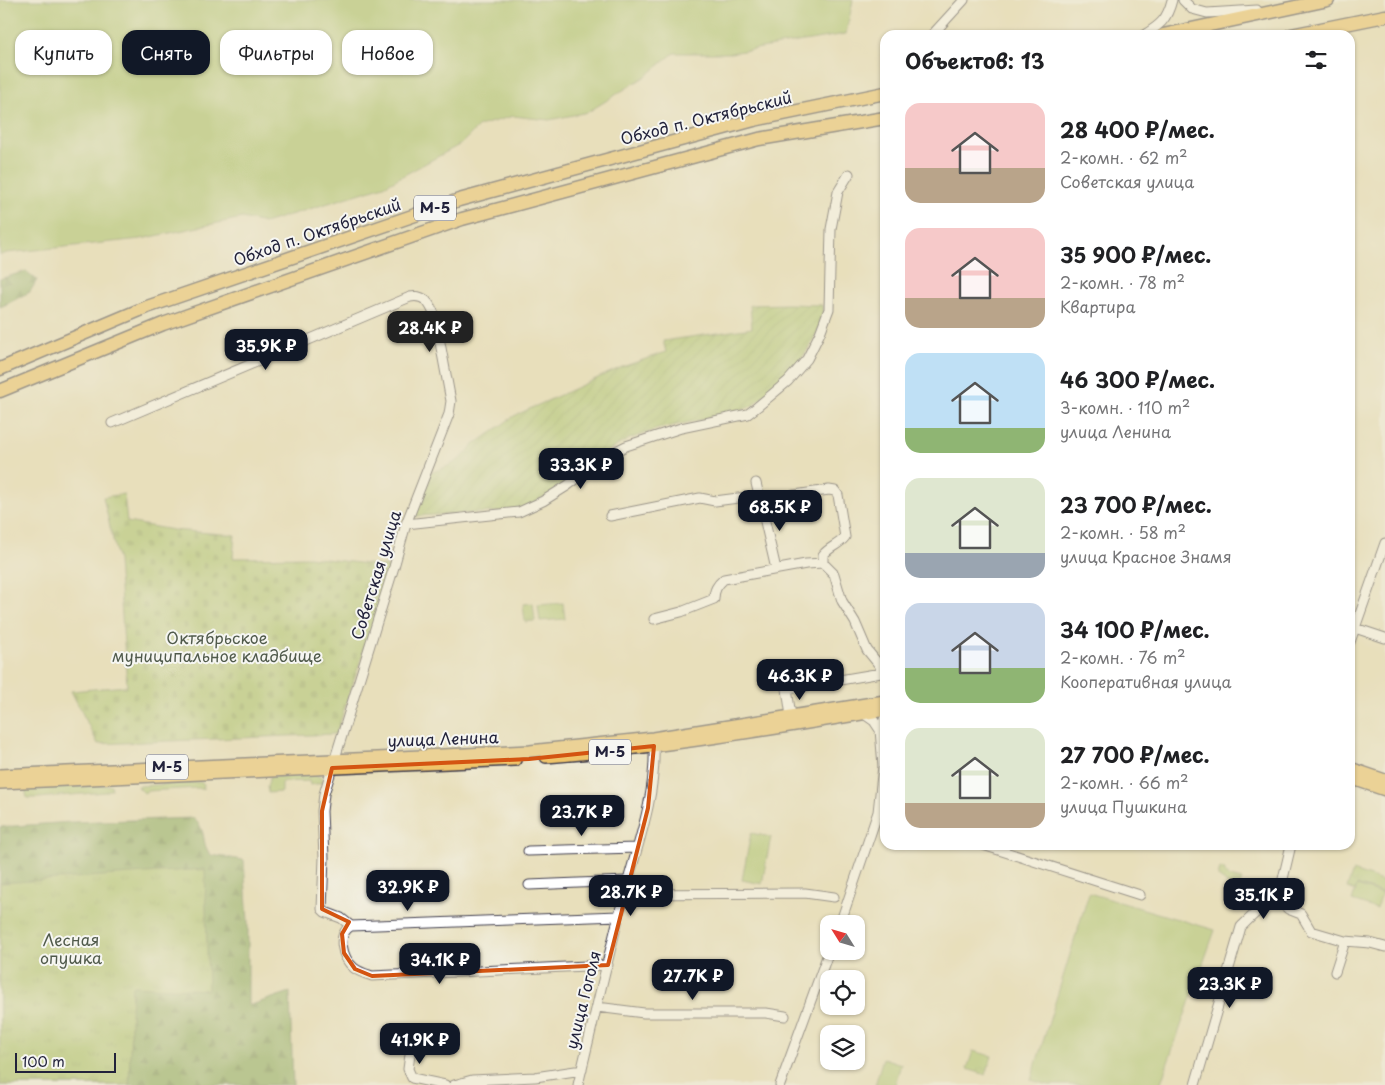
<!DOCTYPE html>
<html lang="ru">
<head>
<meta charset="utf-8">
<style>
	:root { --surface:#fff; --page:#f6f6f6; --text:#202124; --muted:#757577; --accent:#111827 }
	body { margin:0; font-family:"Playpen Sans",sans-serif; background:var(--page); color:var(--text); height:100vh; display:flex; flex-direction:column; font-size:19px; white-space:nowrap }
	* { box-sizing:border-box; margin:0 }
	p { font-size:16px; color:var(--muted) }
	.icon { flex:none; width:28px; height:28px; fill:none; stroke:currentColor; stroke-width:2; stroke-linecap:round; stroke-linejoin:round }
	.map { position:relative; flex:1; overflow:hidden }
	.details { position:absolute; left:880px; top:30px; width:475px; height:820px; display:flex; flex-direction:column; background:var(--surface); border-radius:15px; box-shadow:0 1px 4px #0004 }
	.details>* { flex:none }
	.guide { position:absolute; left:15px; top:30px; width:475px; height:45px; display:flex; gap:10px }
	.needle { width:32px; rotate:307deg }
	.buttons { position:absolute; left:820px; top:915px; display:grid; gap:10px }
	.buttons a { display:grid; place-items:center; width:45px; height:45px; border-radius:10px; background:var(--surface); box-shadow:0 1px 4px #0004; font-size:25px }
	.scale { position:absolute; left:15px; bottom:12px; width:101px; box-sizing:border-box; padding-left:5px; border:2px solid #22223b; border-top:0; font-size:14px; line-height:18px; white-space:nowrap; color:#22223b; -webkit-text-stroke:4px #f6f6f2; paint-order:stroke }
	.price { position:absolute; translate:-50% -42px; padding:0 11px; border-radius:10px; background:var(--accent); color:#fff; font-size:16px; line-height:32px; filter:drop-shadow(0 1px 2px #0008) }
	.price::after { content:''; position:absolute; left:50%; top:30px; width:15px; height:11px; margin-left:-8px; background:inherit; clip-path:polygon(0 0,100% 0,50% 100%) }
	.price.active { background:#222; color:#fff }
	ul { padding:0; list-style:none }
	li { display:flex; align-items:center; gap:15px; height:125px; padding:0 25px }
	li span { display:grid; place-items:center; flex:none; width:140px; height:100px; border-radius:15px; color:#555 }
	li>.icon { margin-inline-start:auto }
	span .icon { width:60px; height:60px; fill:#fffc; stroke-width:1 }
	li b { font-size:21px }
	h2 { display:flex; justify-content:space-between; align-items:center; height:60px; padding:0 25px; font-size:21px }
	.tag { padding:0 18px; border-radius:15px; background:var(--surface); box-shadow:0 1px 4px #0004; font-size:18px; line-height:45px }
	.tag.active { background:var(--accent); color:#fff }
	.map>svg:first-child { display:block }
</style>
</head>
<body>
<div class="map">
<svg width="1385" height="1085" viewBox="0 0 1385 1085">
	<defs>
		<pattern id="forest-firs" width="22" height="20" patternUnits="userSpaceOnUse" patternTransform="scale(1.25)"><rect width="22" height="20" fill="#83a85d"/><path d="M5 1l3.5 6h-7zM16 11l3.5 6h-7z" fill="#6b884e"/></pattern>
		<pattern id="cemetery-stones" width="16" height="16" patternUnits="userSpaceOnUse" patternTransform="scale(1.25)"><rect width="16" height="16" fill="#a4c269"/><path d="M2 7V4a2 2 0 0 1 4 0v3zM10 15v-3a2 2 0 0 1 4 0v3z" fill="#8da65c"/></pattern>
		<pattern id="park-tufts" width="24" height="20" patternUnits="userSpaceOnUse" patternTransform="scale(1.25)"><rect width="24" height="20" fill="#a4c269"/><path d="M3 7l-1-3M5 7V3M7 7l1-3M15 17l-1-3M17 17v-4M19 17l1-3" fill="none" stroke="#8da65c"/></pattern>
		<pattern id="garden-furrows" width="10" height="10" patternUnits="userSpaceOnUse" patternTransform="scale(1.25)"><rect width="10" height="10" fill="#a4c269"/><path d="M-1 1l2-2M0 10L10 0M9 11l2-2" fill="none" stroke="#8da65c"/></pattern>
	</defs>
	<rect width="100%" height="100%" fill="#f6f6f2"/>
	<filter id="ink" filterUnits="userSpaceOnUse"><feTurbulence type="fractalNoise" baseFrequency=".02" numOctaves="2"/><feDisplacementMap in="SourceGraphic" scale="10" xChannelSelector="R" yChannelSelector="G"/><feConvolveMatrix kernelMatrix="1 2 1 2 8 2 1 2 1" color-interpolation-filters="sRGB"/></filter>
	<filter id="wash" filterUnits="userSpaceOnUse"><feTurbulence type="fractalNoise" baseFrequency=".0096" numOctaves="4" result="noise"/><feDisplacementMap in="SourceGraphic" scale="20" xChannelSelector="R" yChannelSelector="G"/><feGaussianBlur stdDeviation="1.12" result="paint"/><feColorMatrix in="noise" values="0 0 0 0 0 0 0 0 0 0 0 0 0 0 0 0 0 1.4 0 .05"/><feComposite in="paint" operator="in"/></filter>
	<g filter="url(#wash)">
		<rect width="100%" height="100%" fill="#e8dfbb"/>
		<path fill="#a4c269" stroke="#637252" d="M 0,0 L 853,0 L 846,34 L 731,53 L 674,53 L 646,76 L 588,112 L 549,120 L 513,116 L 479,126 L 461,144 L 384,186 L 264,223 L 242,218 L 141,239 L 7,253 L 0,255 Z
			M 563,603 L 565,619 L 540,621 L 538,605 Z
			M 314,774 L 322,778 L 322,783 L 310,785 L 309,781 L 282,782 L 282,792 L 268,793 L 267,786 L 270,777 Z
			M 200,782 L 204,784 L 203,790 L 199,788 L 147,791 L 144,793 L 137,786 Z
			M 111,785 L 112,789 L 105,792 L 38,798 L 27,798 L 25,789 Z
			M 751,833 L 771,837 L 762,884 L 742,880 Z
			M 1357,886 L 1382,894 L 1377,909 L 1352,901 Z
			M 1089,893 L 1215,930 L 1160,1085 L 1048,1085 L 1031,1080 Z
			M 883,1058 L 901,1064 L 895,1085 L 875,1085 Z"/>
		<path fill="url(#forest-firs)" stroke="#52654c" d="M 26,271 L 37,280 L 30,292 L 5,305 L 0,307 L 0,279 Z
			M 193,818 C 196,821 200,824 201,828 C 206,838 202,845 211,855 L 244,860 L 248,921 L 248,1006 L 290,992 L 293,1085 L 0,1085 L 0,827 L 71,822 Z"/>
		<path fill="url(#cemetery-stones)" stroke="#637252" d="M 124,494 L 127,522 L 173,530 L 235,535 L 233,558 L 309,557 L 392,567 L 336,734 L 98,744 L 71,691 L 127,686 L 118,561 L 103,497 Z"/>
		<path fill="url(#park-tufts)" stroke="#637252" d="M 533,603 L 535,621 L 525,622 L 523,604 Z
			M 1220,868 L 1224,869 L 1227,876 L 1242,880 L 1239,889 L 1231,887 L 1218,877 Z
			M 205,869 L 208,990 L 132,986 L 129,1085 L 0,1085 L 0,883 Z
			M 1353,871 L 1385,882 L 1382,893 L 1357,885 L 1355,891 L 1347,888 Z
			M 973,1051 L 992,1056 L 986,1075 L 967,1069 Z"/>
		<path fill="url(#garden-furrows)" stroke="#637252" d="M 788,304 L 822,305 L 823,320 L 813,341 L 794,370 L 752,406 L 737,412 L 658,429 L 629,439 L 608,451 L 563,488 L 517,511 L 415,516 L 430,473 C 446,467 462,462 471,447 L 514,416 L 622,367 L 666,352 L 663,341 L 752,328 L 750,305 Z"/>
	</g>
	<g filter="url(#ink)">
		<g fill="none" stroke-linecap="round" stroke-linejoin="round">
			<defs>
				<path id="minor" d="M 1183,0 L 1192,9 L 1207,13 L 1257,10
					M 932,35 L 964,0
					M 1144,35 C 1160,25 1167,20 1172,0
					M 112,423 L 410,297 C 425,294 430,304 435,316 L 451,401 L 449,414 L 406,524 L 394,567 L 324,794 L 322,811 L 324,858 L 322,909 L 325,912 L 341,918 L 351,926 L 619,916
					M 756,483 L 776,569
					M 610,516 L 700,498 L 715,501 L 746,497 L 760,500 L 829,490 L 835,491 L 838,495 L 845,537 C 839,545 829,547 823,555 L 823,563
					M 406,524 L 519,512 L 543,501 L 567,486 L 610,454 L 626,446 L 681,428 L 748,414 L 757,407 L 788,381 L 807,359 L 820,333 L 829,309 L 831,229 L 838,192 L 849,174
					M 654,619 L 681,612 L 714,599 C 714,590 717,585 724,579 L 806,564 L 823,563 L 834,574 L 842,601 L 855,622 L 867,650 L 880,666 L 881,673 L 787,689 L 791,716
					M 1355,628 L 1385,638
					M 1350,642 L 1385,543
					M 864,714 L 874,721 L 880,730
					M 983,845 L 1140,895
					M 1291,845 L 1278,900 L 1288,909 L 1301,914 L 1311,931 L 1345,941 L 1370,943 L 1385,947
					M 528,851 L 637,848
					M 529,885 L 628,881
					M 625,894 L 805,893 L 834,897
					M 840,924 L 878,812 L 883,766 L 880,730 L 885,717
					M 351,926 C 336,934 342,958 354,968 C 359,972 366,974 372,976 L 608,965
					M 1335,972 L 1345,941
					M 597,1007 L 644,1013 L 766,1013 L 785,1016
					M 413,1033 L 408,1069 L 412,1078 L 445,1085
					M 454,1085 L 472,1080 L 535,1077 L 582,1070
					M 578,1085 C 593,1022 608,958 624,895 C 637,846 656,798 654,746
					M 780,1085 L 829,951
					M 1195,1085 L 1241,927 C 1253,915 1262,905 1278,900"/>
				<path id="major" d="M 546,757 C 660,748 773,729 885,710
					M 1350,768 L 1385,780
					M 0,775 L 530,751 L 653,738 L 885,701
					M 1350,778 L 1385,790
					M 0,783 L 515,760"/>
				<path id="highway" d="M 1163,35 L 1328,0
					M 1291,35 L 1385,16
					M 0,369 L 147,307 L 459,200 L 754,120 L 885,93
					M 0,391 L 163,324 L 462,219 L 759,139 L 885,118"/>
			</defs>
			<use href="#minor" stroke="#403e4e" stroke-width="11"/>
			<use href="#major" stroke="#403e4e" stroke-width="14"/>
			<use href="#highway" stroke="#403e4e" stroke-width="15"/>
			<use href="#minor" stroke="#fff" stroke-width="9"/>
			<use href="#major" stroke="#f0c469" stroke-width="11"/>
			<use href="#highway" stroke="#f0c469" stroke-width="12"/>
		</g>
	</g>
	<path d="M0 0H1385V1085H0ZM 654,746 L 648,808 L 608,965 L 372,976 L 355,969 L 344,953 L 342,934 L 349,922 L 322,909 L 322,811 L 332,768 L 529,759 Z" fill="#e8dfbb" fill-opacity=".55" fill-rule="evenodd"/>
	<path fill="none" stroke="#d45411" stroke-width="4" stroke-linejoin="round" d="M 654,746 L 648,808 L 608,965 L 372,976 L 355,969 L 344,953 L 342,934 L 349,922 L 322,909 L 322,811 L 332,768 L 529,759 Z"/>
	<g text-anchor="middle" stroke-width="4" stroke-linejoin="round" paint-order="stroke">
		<g fill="#f6f6f2" stroke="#626272" stroke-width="1">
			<rect x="414" y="195.5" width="42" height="25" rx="4"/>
			<rect x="589" y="739.5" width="42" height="25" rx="4"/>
			<rect x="146" y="754.5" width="42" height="25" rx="4"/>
		</g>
		<g font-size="15" font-weight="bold" fill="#22223b">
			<text x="435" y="213">М-5</text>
			<text x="610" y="757">М-5</text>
			<text x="167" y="772">М-5</text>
		</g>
		<g font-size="16" fill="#22223b" stroke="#f6f6f2">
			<text transform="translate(706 118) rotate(-14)" y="6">Обход п. Октябрьский</text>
			<text transform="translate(317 232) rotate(-19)" y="6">Обход п. Октябрьский</text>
			<text transform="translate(376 575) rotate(-73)" y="6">Советская улица</text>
			<text transform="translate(443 739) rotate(-2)" y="6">улица Ленина</text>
			<text transform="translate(583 1000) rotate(-76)" y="6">улица Гоголя</text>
		</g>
		<g font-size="16" fill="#505a4b" stroke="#f6f6f2">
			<text x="217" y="644">Октябрьское<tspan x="217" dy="18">муниципальное кладбище</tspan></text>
			<text x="71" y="946">Лесная<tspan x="71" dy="18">опушка</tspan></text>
		</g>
	</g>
</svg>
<div class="buttons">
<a><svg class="needle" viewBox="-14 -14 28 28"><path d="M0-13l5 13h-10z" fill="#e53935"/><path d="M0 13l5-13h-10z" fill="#757577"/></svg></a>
<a><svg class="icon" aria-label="locate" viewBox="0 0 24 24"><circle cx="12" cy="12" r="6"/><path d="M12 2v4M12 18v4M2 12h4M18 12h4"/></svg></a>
<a><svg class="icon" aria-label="layers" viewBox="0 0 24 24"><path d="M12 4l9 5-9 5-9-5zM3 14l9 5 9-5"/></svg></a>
</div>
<div class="scale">100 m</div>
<b class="price active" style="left:430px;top:353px">28.4K ₽</b>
<b class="price" style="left:266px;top:371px">35.9K ₽</b>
<b class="price" style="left:581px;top:490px">33.3K ₽</b>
<b class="price" style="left:780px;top:532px">68.5K ₽</b>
<b class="price" style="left:800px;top:701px">46.3K ₽</b>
<b class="price" style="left:582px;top:837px">23.7K ₽</b>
<b class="price" style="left:408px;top:912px">32.9K ₽</b>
<b class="price" style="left:631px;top:917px">28.7K ₽</b>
<b class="price" style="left:1264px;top:920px">35.1K ₽</b>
<b class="price" style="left:440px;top:985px">34.1K ₽</b>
<b class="price" style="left:693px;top:1001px">27.7K ₽</b>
<b class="price" style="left:1230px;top:1009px">23.3K ₽</b>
<b class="price" style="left:420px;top:1065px">41.9K ₽</b>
<div class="guide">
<a class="tag">Купить</a>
<a class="tag active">Снять</a>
<a class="tag">Фильтры</a>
<a class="tag">Новое</a>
</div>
<section class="details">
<h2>Объектов: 13<svg class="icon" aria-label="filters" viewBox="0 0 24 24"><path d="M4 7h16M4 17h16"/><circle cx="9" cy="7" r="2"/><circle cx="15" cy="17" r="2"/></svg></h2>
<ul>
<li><span style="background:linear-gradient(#f6c9c9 65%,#b9a48a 0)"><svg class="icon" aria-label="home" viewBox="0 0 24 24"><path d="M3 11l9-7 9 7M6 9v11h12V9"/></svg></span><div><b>28 400 ₽/мес.</b><p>2-комн. · 62 m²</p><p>Советская улица</p></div></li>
<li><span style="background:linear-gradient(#f6c9c9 70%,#b9a48a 0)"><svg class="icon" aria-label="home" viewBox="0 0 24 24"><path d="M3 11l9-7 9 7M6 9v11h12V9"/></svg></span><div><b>35 900 ₽/мес.</b><p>2-комн. · 78 m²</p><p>Квартира</p></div></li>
<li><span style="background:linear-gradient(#bfe0f5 75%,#8fb573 0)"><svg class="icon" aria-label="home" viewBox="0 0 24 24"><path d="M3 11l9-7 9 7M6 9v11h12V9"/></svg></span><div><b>46 300 ₽/мес.</b><p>3-комн. · 110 m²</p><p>улица Ленина</p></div></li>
<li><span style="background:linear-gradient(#dfe7d0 75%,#9aa5b1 0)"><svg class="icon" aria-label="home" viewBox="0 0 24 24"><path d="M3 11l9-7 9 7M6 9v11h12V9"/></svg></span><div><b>23 700 ₽/мес.</b><p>2-комн. · 58 m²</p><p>улица Красное Знамя</p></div></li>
<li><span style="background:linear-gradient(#c9d6e8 65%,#8fb573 0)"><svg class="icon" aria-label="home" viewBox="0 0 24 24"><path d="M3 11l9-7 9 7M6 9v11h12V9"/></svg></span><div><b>34 100 ₽/мес.</b><p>2-комн. · 76 m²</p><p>Кооперативная улица</p></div></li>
<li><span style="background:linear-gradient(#dfe7d0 75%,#b9a48a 0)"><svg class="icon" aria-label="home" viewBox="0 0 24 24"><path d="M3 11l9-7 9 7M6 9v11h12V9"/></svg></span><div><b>27 700 ₽/мес.</b><p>2-комн. · 66 m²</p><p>улица Пушкина</p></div></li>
</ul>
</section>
</div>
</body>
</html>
